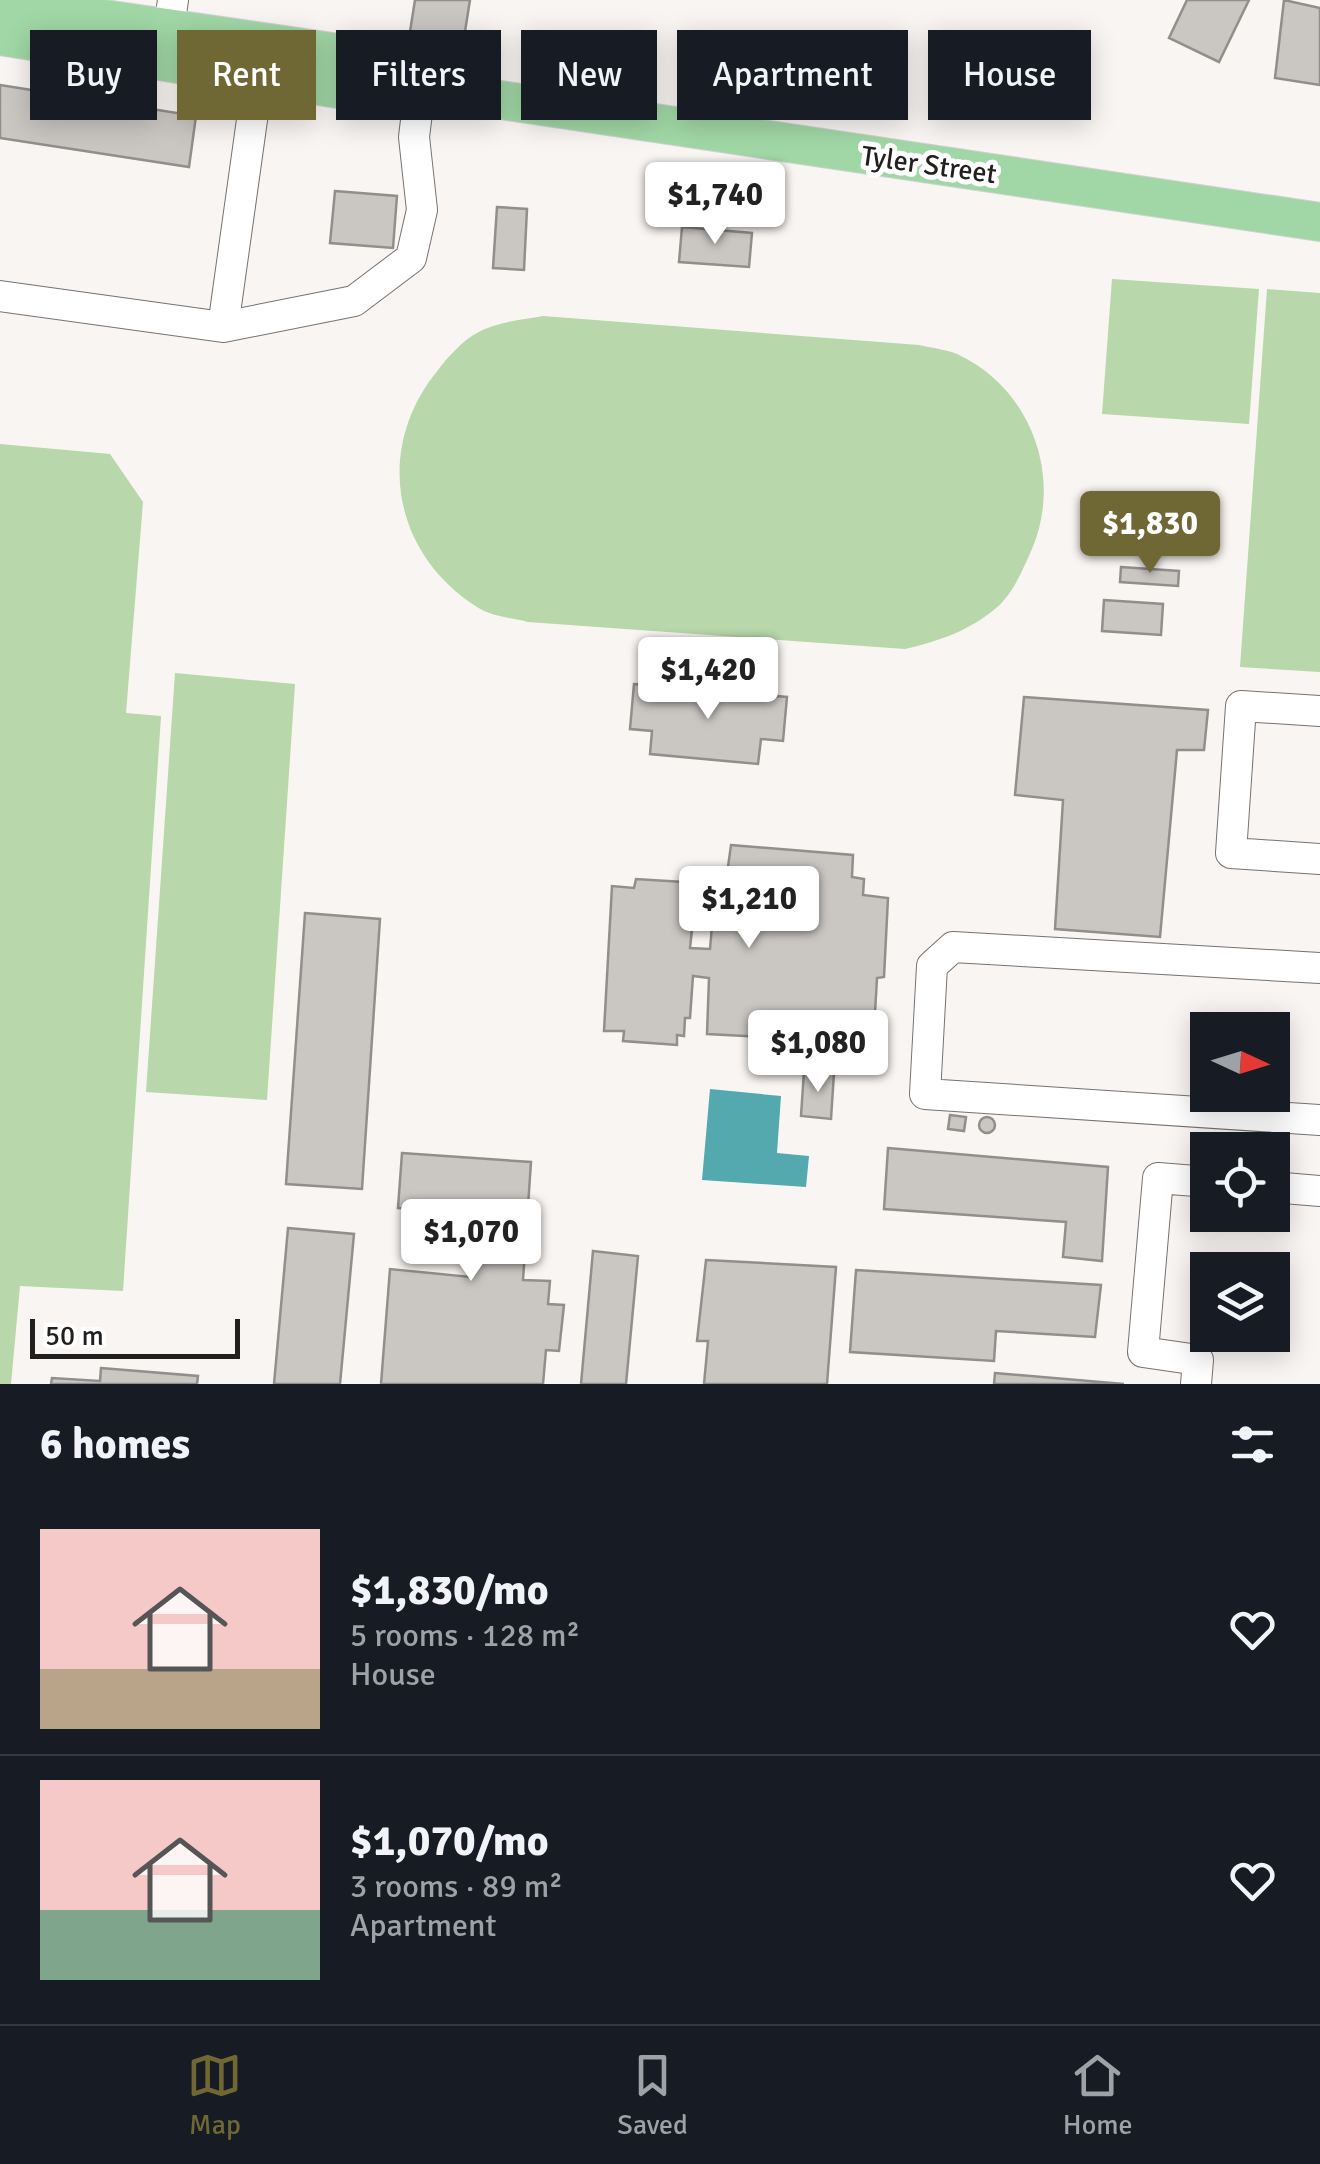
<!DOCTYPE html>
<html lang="en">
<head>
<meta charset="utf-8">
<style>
	:root { --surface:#171b24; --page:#242831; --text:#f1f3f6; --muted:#9ea1a6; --line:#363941; --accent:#6f6734 }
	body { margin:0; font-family:Signika,sans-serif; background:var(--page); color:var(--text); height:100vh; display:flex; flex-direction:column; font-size:38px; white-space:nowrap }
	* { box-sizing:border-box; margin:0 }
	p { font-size:32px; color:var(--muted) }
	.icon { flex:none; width:55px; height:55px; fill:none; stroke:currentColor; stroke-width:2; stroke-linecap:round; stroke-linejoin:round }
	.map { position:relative; height:1384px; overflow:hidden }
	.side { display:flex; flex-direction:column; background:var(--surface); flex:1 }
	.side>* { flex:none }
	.hud { position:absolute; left:30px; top:30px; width:1260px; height:90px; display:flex; gap:20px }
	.needle { width:65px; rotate:94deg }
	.tools { position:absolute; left:1190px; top:1012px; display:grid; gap:20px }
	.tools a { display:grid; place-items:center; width:100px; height:100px; border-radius:0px; background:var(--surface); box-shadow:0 5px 25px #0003; font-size:50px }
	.scale { position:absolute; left:30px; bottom:25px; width:210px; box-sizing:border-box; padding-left:10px; border:5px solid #21201f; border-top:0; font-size:28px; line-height:35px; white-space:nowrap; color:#21201f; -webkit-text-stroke:8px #fff; paint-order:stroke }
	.price { position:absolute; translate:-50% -85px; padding:0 22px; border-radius:10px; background:#fff; color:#222; font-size:32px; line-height:65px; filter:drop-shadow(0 2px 5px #0008) }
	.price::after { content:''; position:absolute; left:50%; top:60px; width:30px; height:22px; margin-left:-15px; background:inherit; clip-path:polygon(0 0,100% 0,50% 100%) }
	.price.current { background:var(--accent); color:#fff }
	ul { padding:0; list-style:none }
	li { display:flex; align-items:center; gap:30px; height:250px; padding:0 40px }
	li+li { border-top:2px solid var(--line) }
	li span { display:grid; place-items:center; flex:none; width:280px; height:200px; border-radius:0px; color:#555 }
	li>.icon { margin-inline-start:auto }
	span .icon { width:120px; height:120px; fill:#fffc; stroke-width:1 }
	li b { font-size:42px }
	h2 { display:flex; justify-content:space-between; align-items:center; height:120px; padding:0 40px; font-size:42px }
	.chip { padding:0 35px; border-radius:0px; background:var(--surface); box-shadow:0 5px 25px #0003; font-size:35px; line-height:90px }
	.chip.current { background:var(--accent); color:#fff }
	.dock { display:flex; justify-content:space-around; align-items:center; height:140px; border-top:2px solid var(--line); background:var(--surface); font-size:28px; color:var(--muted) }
	.dock a { display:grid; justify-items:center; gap:5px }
	.dock .current { color:var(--accent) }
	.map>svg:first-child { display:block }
</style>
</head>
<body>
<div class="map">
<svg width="1320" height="1384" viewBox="0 0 1320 1384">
	<rect width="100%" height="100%" fill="#f9f5f2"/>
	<path fill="#b8d7aa" d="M 1112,279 L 1259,289 L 1249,424 L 1102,414 Z
		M 1267,289 L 1320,293 L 1320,672 L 1240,667 Z
		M 543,316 L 919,345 C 931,348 945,349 957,354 C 1031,388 1063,476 1032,549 C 1023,569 1013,594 996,608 C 969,631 939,641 905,649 L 528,622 C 512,618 490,616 477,607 C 392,553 374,448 438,370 C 448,357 462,341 477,333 C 495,322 522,320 543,316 Z
		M 0,444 L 110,454 L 143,502 L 126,713 L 161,716 L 123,1291 L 20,1286 L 11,1384 L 0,1384 Z
		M 175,673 L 295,684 L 267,1100 L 146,1092 Z"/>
	<path fill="#54a9af" d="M 710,1089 L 781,1096 L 777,1153 L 809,1156 L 806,1187 L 702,1180 Z"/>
	<path fill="#cac7c3" stroke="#918f8b" stroke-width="2.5" d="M 415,0 L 470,0 L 463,44 L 409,38 Z
		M 1187,0 L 1249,0 L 1219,62 L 1169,38 Z
		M 1284,0 L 1320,8 L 1320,85 L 1275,78 Z
		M 0,85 L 196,116 L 189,167 L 0,138 Z
		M 335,191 L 397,196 L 393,248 L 330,243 Z
		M 497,207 L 527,209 L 524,270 L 493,268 Z
		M 682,227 L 752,233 L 749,267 L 679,262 Z
		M 1121,567 L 1179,571 L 1178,586 L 1120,582 Z
		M 1104,600 L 1163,604 L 1161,635 L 1102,631 Z
		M 634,684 L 787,697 L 783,741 L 761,739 L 758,764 L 650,754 L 652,731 L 630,729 Z
		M 1024,697 L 1208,710 L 1204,750 L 1177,750 L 1160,937 L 1055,929 L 1063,800 L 1015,795 Z
		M 731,845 L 853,855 L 852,877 L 864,879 L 863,895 L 888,898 L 884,977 L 877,978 L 875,1013 L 862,1013 L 855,1031 L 845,1029 L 842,1041 L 707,1034 L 709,978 L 693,976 L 690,1018 L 685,1018 L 684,1036 L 677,1035 L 677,1045 L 623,1041 L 624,1031 L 604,1031 L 612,886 L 634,888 L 636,879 L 683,882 L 682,891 L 696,892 L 690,948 L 710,949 L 717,869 L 728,867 Z
		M 305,913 L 380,919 L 362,1189 L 286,1184 Z
		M 804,1071 L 834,1073 L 831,1119 L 801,1116 Z
		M 950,1115 L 966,1117 L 964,1131 L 948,1129 Z
		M979 1125a8 8 0 1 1 16 0a8 8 0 1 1-16 0Z
		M 888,1148 L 1108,1167 L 1102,1261 L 1063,1257 L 1066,1222 L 884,1209 Z
		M 402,1153 L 531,1162 L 523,1280 L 550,1281 L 548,1304 L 564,1305 L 559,1351 L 546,1350 L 543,1384 L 381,1384 L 390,1269 L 470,1277 L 476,1213 L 398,1208 Z
		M 288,1228 L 354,1234 L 340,1384 L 274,1384 Z
		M 593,1251 L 638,1256 L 626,1384 L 581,1384 Z
		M 706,1260 L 836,1267 L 827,1384 L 704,1384 L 708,1341 L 697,1341 Z
		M 856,1270 L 1101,1285 L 1095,1337 L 996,1331 L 994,1361 L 850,1352 Z
		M 101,1368 L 198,1376 L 197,1384 L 51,1384 L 52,1378 L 100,1381 Z
		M 995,1373 L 1124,1384 L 994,1384 Z"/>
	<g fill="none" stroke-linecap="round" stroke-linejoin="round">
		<defs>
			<path id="minor" d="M 166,49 L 173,0
				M 0,296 L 223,327 L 354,301 L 411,258 L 422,210 L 414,137 L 420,88
				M 223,327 L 258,77
				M 1320,711 L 1241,706 L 1231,853 L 1320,859
				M 1320,968 L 953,947 L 932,966 L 925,1094 L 1320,1120
				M 1272,1187 L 1320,1191
				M 1196,1384 L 1198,1360 L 1143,1352 L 1158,1178 L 1208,1182"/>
			<path id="major" d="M 0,4 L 381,59 L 420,88
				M 0,36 L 376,95 L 420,88 L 1320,222"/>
		</defs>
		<use href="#minor" stroke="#767270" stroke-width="32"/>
		<use href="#major" stroke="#d3d2d2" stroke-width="40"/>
		<use href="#minor" stroke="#fff" stroke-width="30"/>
		<use href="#major" stroke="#a1d7a6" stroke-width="38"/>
	</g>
	<g text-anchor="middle" stroke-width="10" stroke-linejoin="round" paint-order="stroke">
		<g font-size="28" fill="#21201f" stroke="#fff">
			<text transform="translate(929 164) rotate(8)" y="10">Tyler Street</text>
		</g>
	</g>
</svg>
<div class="tools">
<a><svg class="needle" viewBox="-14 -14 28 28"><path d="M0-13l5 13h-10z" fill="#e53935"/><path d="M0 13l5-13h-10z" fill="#9ea1a6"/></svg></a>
<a><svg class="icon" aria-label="locate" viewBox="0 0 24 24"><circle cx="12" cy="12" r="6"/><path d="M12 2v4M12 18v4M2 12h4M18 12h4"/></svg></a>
<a><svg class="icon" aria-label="layers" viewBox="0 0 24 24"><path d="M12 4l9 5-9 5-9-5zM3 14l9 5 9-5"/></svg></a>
</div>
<div class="scale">50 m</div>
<b class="price" style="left:715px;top:247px">$1,740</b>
<b class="price current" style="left:1150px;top:576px">$1,830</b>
<b class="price" style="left:708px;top:722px">$1,420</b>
<b class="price" style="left:749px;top:951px">$1,210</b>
<b class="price" style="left:818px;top:1095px">$1,080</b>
<b class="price" style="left:471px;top:1284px">$1,070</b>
<div class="hud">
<a class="chip">Buy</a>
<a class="chip current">Rent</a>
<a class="chip">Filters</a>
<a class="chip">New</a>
<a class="chip">Apartment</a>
<a class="chip">House</a>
</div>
</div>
<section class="side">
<h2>6 homes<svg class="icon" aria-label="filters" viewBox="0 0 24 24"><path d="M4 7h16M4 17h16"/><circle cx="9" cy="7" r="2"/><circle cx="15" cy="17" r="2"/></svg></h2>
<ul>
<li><span style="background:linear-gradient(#f6c9c9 70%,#b9a48a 0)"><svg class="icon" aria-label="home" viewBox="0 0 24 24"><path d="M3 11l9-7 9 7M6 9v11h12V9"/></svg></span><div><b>$1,830/mo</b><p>5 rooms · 128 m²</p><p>House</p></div><svg class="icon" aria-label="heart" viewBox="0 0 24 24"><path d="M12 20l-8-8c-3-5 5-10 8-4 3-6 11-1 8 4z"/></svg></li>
<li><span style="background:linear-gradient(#f6c9c9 65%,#7fa58c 0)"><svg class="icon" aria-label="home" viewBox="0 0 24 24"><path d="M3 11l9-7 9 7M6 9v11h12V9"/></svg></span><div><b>$1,070/mo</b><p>3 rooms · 89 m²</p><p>Apartment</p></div><svg class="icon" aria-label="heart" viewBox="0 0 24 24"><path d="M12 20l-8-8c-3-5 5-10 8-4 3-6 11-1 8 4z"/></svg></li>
</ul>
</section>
<nav class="dock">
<a class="current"><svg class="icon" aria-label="map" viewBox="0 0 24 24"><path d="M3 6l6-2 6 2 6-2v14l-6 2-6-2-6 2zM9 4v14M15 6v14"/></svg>Map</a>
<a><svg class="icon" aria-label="saved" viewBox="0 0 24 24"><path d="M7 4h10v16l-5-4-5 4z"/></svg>Saved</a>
<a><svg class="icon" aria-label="home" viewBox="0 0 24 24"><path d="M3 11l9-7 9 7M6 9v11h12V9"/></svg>Home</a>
</nav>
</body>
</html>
